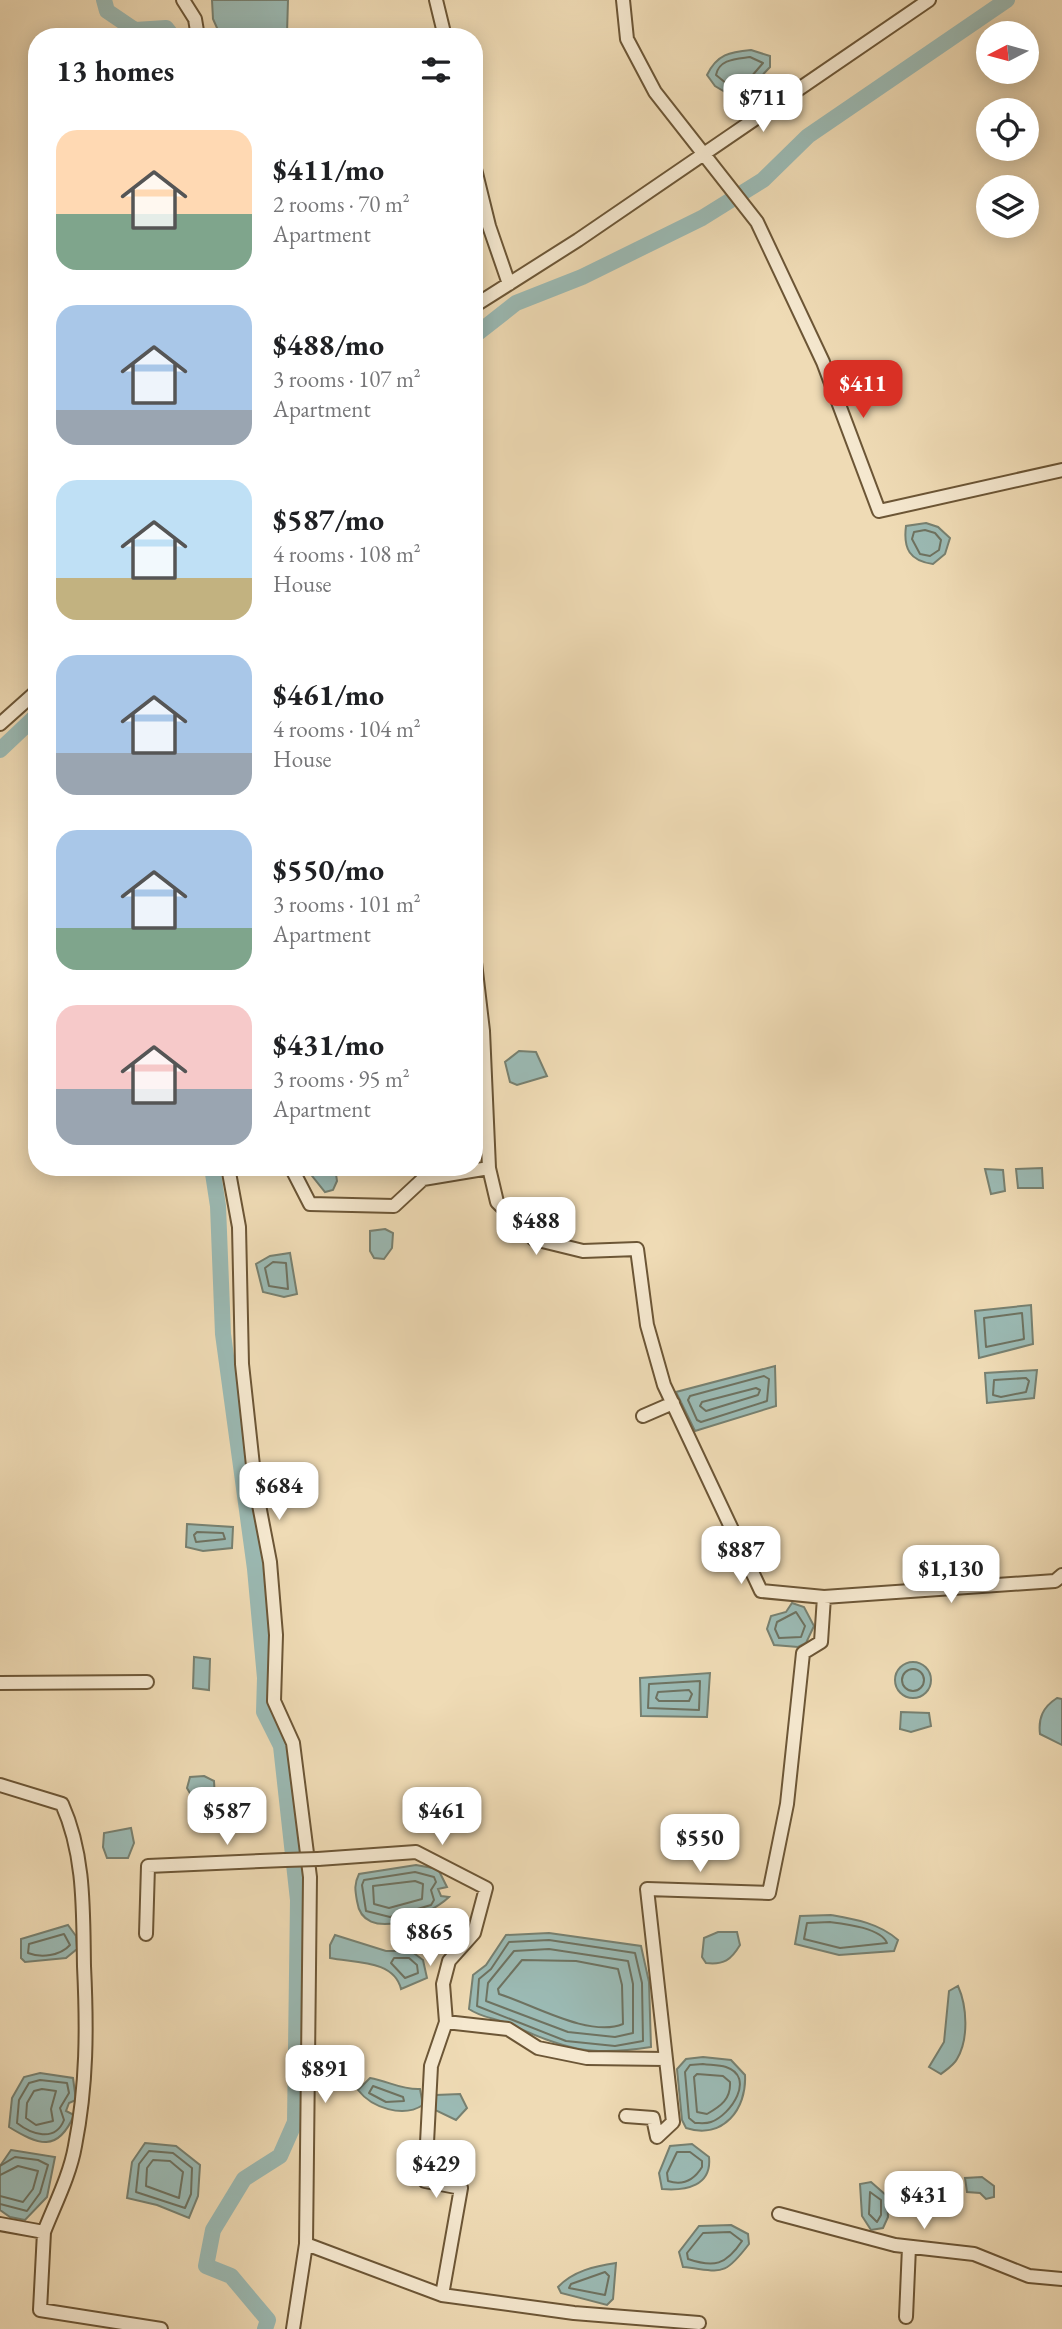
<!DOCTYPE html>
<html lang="en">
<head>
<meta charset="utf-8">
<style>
	:root { --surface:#fff; --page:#f2f2f2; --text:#202124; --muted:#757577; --accent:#d93025 }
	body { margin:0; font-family:"EB Garamond",serif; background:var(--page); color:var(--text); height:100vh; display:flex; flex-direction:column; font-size:26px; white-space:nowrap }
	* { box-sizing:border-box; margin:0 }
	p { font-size:23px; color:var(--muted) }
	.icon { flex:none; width:38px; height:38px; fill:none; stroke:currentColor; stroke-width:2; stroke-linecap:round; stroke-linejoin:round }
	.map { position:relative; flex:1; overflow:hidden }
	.sheet { position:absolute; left:28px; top:28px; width:455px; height:1148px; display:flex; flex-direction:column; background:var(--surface); border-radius:28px; box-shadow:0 4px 18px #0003 }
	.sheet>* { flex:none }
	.needle { width:46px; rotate:264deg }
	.tools { position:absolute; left:976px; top:21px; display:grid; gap:14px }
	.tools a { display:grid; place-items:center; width:63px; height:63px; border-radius:50%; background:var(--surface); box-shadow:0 4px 18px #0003; font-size:35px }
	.price { position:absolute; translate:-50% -60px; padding:0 16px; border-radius:14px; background:#fff; color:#222; font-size:23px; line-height:46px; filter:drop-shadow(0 2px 4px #0008) }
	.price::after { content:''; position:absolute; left:50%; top:42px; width:21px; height:16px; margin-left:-10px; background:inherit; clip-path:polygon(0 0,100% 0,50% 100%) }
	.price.current { background:var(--accent); color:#fff }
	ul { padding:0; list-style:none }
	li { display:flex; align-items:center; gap:21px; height:175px; padding:0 28px }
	li span { display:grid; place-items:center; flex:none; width:196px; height:140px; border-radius:21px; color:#555 }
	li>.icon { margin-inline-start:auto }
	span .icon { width:84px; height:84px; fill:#fffc; stroke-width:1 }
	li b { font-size:30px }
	h2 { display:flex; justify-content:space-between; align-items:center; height:84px; padding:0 28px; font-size:30px }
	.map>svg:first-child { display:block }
</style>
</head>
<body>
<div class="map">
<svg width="1062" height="2329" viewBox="0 0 1062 2329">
	<rect width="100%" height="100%" fill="#efdbb5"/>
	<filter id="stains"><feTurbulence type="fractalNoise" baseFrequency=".00286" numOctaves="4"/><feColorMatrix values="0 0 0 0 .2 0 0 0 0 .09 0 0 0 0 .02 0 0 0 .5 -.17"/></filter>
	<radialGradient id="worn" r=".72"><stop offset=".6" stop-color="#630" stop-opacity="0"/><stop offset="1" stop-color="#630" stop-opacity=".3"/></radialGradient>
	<path fill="#9bbab4" stroke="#778070" stroke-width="2" d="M 212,0 L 288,0 L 287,34 L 282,37 L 221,37 L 213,19 Z
		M 751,50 L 770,56 L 770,67 L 755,83 L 725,92 L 715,86 L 707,75 C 717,54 730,52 751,50 Z
		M 926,523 L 938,527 L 950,538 L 945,554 L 933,564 C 910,561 903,549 906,526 Z
		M 519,1051 L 536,1052 L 547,1076 L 517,1085 L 510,1082 L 505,1062 Z
		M 305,1167 L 335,1167 L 337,1181 L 333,1190 L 325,1192 Z
		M 1042,1168 L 1043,1188 L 1018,1188 L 1016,1169 Z
		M 985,1169 L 1003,1170 L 1005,1191 L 991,1194 Z
		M 385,1229 L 393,1233 L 392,1248 L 384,1259 L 374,1258 L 370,1251 L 370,1231 Z
		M 290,1253 L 297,1294 L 284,1297 L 263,1292 L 256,1264 L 270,1256 Z
		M 1031,1305 L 1033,1344 L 979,1358 L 975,1311 Z
		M 775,1366 L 776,1406 L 695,1431 L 676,1392 Z
		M 1037,1370 L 1034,1398 L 987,1403 L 985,1373 Z
		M 187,1524 L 233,1527 L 232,1548 L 203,1551 L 186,1547 Z
		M 792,1603 L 804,1607 L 814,1626 L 806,1643 L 798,1647 L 774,1645 L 767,1629 L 771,1616 L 786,1612 Z
		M 194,1657 L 210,1659 L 209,1690 L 193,1688 Z
		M895 1680a18 18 0 1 1 36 0a18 18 0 1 1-36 0Z
		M 710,1673 L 707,1717 L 641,1716 L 640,1678 Z
		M 1057,1698 L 1062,1699 L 1062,1745 L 1040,1734 C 1038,1718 1043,1707 1057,1698 Z
		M 901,1712 L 929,1713 L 931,1726 L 911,1732 L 900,1729 Z
		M 204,1776 L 214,1781 L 215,1798 L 205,1803 L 194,1800 L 187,1788 L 190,1777 Z
		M 131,1828 L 134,1843 L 128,1858 L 107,1858 L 103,1847 L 104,1833 Z
		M 416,1865 L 438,1869 L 447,1887 L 438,1889 L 441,1896 L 449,1897 C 429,1916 363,1945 357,1901 C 355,1890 354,1884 359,1874 Z
		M 831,1915 C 854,1919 879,1923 898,1940 L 894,1951 L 839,1955 L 795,1944 L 800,1916 Z
		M 68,1925 L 76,1936 L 77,1949 L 66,1958 L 25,1962 L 21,1958 L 21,1939 Z
		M 718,1932 L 737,1932 L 740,1945 C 731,1960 724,1965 706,1963 L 702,1957 L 704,1938 Z
		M 549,1933 L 641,1946 L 649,1982 L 651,2047 C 588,2057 566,2049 509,2024 C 495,2018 482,2018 469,2009 L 473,1975 L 486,1965 L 506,1935 Z
		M 335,1935 L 386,1951 L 411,1951 L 423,1960 L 427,1978 L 401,1989 C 394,1960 355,1963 330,1958 L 330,1945 Z
		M 958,1986 C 967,2006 969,2039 957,2059 C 954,2065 946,2070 941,2074 L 929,2067 L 944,2042 L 949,1991 Z
		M 703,2057 L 731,2060 L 745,2075 C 747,2109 723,2140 686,2128 L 682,2120 L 677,2069 L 686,2059 Z
		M 40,2073 L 73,2078 L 76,2100 L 69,2103 L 66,2111 L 74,2115 C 58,2153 38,2145 9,2127 L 12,2098 L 24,2077 Z
		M 370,2078 C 388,2081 402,2090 420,2089 L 423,2105 C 403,2118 372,2108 358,2090 Z
		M 460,2094 L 467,2108 L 456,2120 L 435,2110 L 436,2095 Z
		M 145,2143 L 176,2146 L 200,2165 L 198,2196 L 189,2218 L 157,2205 L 127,2198 L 132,2162 Z
		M 692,2144 L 709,2157 C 712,2186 686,2191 662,2189 L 659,2173 L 670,2146 Z
		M 11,2150 L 55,2157 L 47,2197 L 25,2220 L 10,2217 L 0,2210 L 0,2166 Z
		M 982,2177 L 994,2186 L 994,2197 L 986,2199 L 980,2193 L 967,2192 L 965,2178 Z
		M 871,2182 L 887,2196 L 888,2217 L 883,2228 L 871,2230 L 862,2216 L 860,2184 Z
		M 731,2225 L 748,2234 L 749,2244 C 723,2278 722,2271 683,2267 L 679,2252 L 699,2226 Z
		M 616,2263 L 613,2299 L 607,2305 L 561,2293 L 558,2287 C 573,2271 595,2266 616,2263 Z"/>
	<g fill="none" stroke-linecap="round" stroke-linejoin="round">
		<path stroke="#6e7260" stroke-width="2" d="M 750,57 L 763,63 L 751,77 L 727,84 L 716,75 C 719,59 736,59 750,57 Z
			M 925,530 L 935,533 L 941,540 L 939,550 L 930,556 L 920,554 L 912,539 L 914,532 Z
			M 273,1262 L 286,1263 L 288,1289 L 269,1286 L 265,1268 Z
			M 1022,1313 L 1024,1339 L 986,1347 L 984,1318 Z
			M 764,1376 L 769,1379 L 767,1401 L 701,1422 L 697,1420 L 688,1400 L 690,1396 Z
			M 1026,1378 L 1029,1381 L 1026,1392 L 1001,1397 L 993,1395 L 994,1380 Z
			M 756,1388 L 760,1390 L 758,1395 L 706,1411 L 700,1406 L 702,1402 Z
			M 197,1532 L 223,1533 L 225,1539 L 196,1542 L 194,1535 Z
			M 796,1612 L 805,1626 L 801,1637 L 779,1638 L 775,1629 L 777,1622 Z
			M902 1680a11 11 0 1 1 22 0a11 11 0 1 1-22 0Z
			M 700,1681 L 699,1710 L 648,1708 L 649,1684 Z
			M 689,1690 L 692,1694 L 689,1701 L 659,1701 L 656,1698 L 658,1692 Z
			M 415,1872 L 434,1877 L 436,1882 L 431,1890 L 434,1900 L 431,1905 L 390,1917 L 366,1911 L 362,1885 L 364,1880 Z
			M 415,1881 L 423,1884 L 422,1899 L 389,1908 L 374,1904 L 373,1886 Z
			M 830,1922 C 846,1924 881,1928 887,1943 L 840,1948 L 804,1939 L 807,1923 Z
			M 64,1934 L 70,1945 C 60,1956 41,1958 28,1953 L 29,1944 Z
			M 549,1940 L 635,1953 L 642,1983 L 643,2041 L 615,2046 L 566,2041 L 477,2006 L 479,1979 L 491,1969 L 509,1942 Z
			M 549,1949 L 628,1961 L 633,1984 L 633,2033 L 615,2037 L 568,2032 L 486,2001 L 488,1983 L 514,1951 Z
			M 394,1958 L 409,1958 L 417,1965 L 418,1973 L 405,1978 L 391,1963 Z
			M 522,1960 L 576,1961 L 618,1969 L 622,1985 L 623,2024 C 589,2038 532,2004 499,1994 L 498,1989 Z
			M 703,2064 C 710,2065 719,2065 726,2067 C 756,2077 731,2115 711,2122 C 706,2124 700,2123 695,2123 L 689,2118 L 685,2072 L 690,2065 Z
			M 697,2074 L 723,2076 L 730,2082 C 731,2099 721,2106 707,2114 L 697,2112 L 694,2077 Z
			M 40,2080 L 67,2083 L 69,2093 L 60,2108 L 64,2120 C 55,2143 31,2134 17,2123 L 19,2100 L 29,2083 Z
			M 373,2086 L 403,2097 L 404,2101 L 386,2102 L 369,2093 Z
			M 42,2089 L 56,2091 L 51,2109 L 53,2121 L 36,2125 L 26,2118 L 27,2103 L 34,2091 Z
			M 149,2151 L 173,2153 L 192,2168 L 191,2194 L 185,2208 L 136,2192 L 139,2164 Z
			M 677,2152 L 690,2152 L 702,2161 L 702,2167 C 694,2180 683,2186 668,2181 L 667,2173 Z
			M 153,2160 L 170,2161 L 183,2172 L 179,2198 L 146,2186 L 147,2168 Z
			M 0,2166 L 15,2157 L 38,2160 L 48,2165 L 40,2193 L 27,2211 L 0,2204
			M 0,2175 L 18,2166 L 38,2171 L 33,2189 L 23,2202 L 0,2196
			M 870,2192 L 881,2200 L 881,2215 L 877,2222 L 869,2214 Z
			M 730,2232 L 742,2241 C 726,2265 714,2268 688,2259 L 687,2253 L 703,2233 Z
			M 605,2272 L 609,2276 L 605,2295 L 569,2288 L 571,2284 Z"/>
		<path stroke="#9bbab4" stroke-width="16" d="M 104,0 L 107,11 L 135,30 L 166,28 L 173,37
			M 474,336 L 516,303 L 582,277 L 702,218 L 763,180 L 808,136 L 1007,0
			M 0,750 L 37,715
			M 212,1167 L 218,1206 L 223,1334 L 255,1569 L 265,1678 L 264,1712 L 281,1746 L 298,1900 L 295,2122 L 280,2156 L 244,2179 L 213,2230 L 206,2266 L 231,2276 L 268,2320 L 265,2329"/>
		<defs>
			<path id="street" d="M 183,0 L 195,19 L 198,37
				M 436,0 L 445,37
				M 623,0 L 627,39 L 655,92 L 757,222 L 823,362 L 879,511 L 1062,470
				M 474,165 L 489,226 L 509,284
				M 474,306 L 578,240 L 929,0
				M 0,724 L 37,691
				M 474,954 L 483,1031 L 489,1168 L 497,1202 L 534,1239 L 583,1251 L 637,1249 L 647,1325 L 664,1385 L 761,1591 L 824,1597 L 821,1642 L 803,1653 L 787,1804 L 769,1893 L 647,1889 L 673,2122 L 657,2137 L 653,2118 L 626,2116
				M 228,1167 L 239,1227 L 242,1364 L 255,1484 L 270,1562 L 276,1635 L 274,1701 L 293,1743 L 310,1877 L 306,2244 L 293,2329
				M 291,1167 L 310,1204 L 394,1206 L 423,1179 L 489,1168
				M 643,1416 L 673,1403
				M 824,1597 L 1055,1581 L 1062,1575
				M 0,1683 L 147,1682
				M 0,1785 L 62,1804 C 85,1855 83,1911 84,1966 C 87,2028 87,2085 75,2146 C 70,2175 55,2204 44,2232
				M 146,1934 L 148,1866 L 285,1860
				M 446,2022 L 508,2029 L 538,2048 L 587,2058 L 665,2059
				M 779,2214 L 895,2245 L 974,2254 L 1029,2276 L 1062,2279
				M 0,2224 L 44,2232 L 40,2310 L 161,2329
				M 306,2244 L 442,2295 L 461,2188 L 425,2181 L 431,2066 L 446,2022 L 443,1984 L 449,1961 L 474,1933 L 486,1888 L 416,1852 L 318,1859
				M 442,2295 L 574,2313 L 699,2323
				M 906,2317 L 909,2247"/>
		</defs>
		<use href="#street" stroke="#6c5636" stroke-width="16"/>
		<use href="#street" stroke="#f5e8cf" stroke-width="12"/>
		<defs>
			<path id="street-bridge" d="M 285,1860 L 318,1859"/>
		</defs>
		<use href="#street-bridge" stroke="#6c5636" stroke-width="16" stroke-linecap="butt"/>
		<use href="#street-bridge" stroke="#f5e8cf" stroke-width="12"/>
	</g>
	<rect width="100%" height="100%" filter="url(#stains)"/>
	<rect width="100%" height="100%" fill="url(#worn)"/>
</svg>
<div class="tools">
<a><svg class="needle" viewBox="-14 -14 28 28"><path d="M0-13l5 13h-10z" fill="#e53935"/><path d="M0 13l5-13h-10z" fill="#757577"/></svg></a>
<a><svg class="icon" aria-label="locate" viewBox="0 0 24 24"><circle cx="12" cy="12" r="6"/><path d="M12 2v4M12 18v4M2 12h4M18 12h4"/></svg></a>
<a><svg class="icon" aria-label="layers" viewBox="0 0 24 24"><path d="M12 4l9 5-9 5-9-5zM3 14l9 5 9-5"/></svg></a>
</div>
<b class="price" style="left:763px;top:134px">$711</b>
<b class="price current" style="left:863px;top:420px">$411</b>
<b class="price" style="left:536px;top:1257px">$488</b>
<b class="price" style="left:279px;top:1522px">$684</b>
<b class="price" style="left:741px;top:1586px">$887</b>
<b class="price" style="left:951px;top:1605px">$1,130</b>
<b class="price" style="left:227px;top:1847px">$587</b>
<b class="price" style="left:442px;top:1847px">$461</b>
<b class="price" style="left:700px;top:1874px">$550</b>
<b class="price" style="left:430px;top:1968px">$865</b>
<b class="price" style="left:325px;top:2105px">$891</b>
<b class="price" style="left:436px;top:2200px">$429</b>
<b class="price" style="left:924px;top:2231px">$431</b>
<section class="sheet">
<h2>13 homes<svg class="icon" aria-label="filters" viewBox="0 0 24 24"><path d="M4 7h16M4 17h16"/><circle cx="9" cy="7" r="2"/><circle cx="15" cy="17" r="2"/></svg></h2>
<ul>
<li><span style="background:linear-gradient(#ffd9b3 60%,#7fa58c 0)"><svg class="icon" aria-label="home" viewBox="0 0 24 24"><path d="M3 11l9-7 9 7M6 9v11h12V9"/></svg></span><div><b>$411/mo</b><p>2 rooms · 70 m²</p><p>Apartment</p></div></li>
<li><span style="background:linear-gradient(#a9c7e8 75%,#9aa5b1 0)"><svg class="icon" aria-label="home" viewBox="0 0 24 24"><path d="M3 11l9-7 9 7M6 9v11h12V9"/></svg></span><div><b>$488/mo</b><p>3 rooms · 107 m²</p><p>Apartment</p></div></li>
<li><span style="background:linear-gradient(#bfe0f5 70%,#c2b280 0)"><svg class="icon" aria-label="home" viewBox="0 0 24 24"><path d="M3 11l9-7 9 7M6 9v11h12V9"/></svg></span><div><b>$587/mo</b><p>4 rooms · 108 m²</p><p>House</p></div></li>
<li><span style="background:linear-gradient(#a9c7e8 70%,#9aa5b1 0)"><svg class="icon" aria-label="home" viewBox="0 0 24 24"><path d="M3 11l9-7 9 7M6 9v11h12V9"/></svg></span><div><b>$461/mo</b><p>4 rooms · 104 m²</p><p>House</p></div></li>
<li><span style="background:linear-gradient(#a9c7e8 70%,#7fa58c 0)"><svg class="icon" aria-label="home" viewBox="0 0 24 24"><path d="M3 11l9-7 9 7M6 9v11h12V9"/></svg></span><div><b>$550/mo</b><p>3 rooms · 101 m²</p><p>Apartment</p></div></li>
<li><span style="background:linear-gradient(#f6c9c9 60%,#9aa5b1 0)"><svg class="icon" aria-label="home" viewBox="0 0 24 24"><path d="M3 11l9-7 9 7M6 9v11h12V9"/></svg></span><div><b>$431/mo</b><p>3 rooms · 95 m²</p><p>Apartment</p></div></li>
</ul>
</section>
</div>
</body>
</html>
